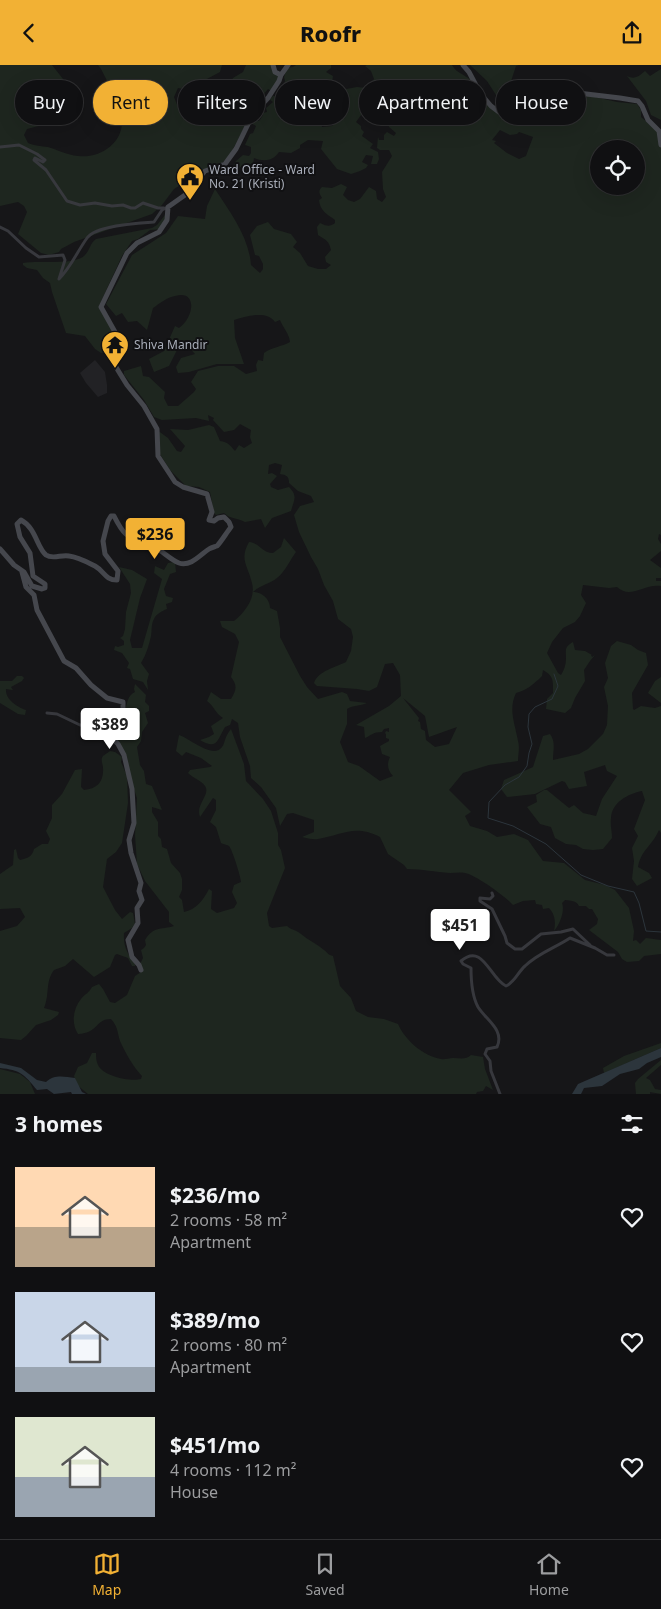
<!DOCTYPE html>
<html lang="en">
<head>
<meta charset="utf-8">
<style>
	:root { --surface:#101012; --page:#1e1e20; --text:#f1f3f6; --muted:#9c9d9f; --line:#303032; --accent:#f2b134 }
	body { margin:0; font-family:"Noto Sans",sans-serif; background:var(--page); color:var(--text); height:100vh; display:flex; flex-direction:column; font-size:19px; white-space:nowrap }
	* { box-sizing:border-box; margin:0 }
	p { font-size:16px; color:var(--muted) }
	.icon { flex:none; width:28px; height:28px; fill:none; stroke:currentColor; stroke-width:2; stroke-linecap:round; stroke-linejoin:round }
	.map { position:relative; height:1029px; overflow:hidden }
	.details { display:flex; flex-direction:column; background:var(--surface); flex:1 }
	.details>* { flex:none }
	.guide { position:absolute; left:15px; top:15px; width:631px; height:45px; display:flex; gap:10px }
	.fabs { position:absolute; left:590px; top:75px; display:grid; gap:10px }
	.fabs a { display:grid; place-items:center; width:55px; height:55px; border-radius:50%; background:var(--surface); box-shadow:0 5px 20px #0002,0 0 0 1px var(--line); font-size:25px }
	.price { position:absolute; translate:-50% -42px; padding:0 11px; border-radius:5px; background:#fff; color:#222; font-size:16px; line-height:32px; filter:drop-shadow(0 1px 2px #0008) }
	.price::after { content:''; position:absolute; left:50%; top:30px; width:15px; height:11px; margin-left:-8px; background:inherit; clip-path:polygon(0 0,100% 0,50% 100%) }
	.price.current { background:var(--accent); color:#111 }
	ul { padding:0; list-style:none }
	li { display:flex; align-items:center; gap:15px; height:125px; padding:0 15px }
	li span { display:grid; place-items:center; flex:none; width:140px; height:100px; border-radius:0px; color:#555 }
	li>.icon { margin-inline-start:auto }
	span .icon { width:60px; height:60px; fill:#fffc; stroke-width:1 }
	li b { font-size:21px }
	h2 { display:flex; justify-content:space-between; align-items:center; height:60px; padding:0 15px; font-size:21px }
	.pill { padding:0 18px; border-radius:22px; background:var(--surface); box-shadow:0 5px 20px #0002,0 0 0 1px var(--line); font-size:18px; line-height:45px }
	.pill.current { background:var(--accent); color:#111 }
	header { display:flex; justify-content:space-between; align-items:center; height:65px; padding:0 15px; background:var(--accent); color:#111; font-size:22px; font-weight:800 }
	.dock { display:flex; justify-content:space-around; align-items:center; height:70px; border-top:1px solid var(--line); background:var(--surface); font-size:14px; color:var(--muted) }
	.dock a { display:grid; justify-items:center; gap:2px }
	.dock .current { color:var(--accent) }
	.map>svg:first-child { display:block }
</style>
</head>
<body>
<header><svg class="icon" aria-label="back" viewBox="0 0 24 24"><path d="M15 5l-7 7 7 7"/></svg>Roofr<svg class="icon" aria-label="share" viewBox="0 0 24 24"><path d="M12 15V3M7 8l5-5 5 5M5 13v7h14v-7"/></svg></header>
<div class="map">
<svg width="661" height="1029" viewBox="0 0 661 1029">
	<rect width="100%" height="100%" fill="#161618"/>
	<path fill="#222225" d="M 95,295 L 105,307 L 107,320 L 107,328 L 98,332 L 86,318 L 80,308 Z"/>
	<path fill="#1e261f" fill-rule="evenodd" d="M 0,0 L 52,0 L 78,33 L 49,39 L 54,52 L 46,59 L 27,64 L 24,70 L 28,78 C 35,81 41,81 48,82 C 58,85 67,90 78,91 C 101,94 127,76 121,50 C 117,34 108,18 101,4 L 98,0 L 222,0 L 220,7 L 203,16 L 195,26 L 178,23 L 174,32 L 182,52 L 189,53 L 192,56 L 202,53 L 216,56 L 223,44 L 225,30 L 233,13 L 243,7 L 246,0 L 272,0 L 280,11 L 271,26 L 268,24 L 259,35 L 256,35 L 249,41 L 253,46 L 230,90 L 221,99 L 210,102 L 174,124 L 162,140 L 152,149 L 74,177 L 61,184 L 59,187 L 49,190 L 41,188 L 18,169 L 27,147 L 24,141 L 18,137 L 0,141 Z
		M 296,0 L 331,0 L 331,3 L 326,7 L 333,11 L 332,17 L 326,18 L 322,21 L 323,23 L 315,43 L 312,43 L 311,46 L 321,56 L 322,62 L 332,61 L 342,51 L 347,43 L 341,25 L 357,22 L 367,23 L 374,14 L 371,6 L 365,1 L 367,0 L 452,0 C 458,12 475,9 475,28 C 487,41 505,45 518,57 L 523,56 L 524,52 L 531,47 L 543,45 L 562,30 L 591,31 L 617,37 L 637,39 L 641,45 L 641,52 L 658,66 L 661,82 L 661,470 L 659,469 L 658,474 L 661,479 L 661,486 L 650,495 L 661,503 L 661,513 L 656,513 L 656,516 L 661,516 L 661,521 C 644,518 631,535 617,522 L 609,523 L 583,520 L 581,530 L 586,538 L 580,551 L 575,557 L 563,563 L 552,577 L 547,588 L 558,608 L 561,610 C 564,605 566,600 566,594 C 566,585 564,582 573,577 L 575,585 L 585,586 L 592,590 L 591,590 L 592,592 L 595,590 L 590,596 L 584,605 L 585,616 L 575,633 L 571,643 L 565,648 L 546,644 L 547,634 L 553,628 C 553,616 554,611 543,605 L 542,611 C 534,619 527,625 516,628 C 508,645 515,658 518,676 C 520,682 518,690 518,696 L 489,700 L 463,708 L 449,725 L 471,747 L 465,751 L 470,761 L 487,766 L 497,772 L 514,769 L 528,775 L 543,796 L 564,798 L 585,815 L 605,820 L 615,825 L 629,843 L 634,866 L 633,876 L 636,875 L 640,879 L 646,873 L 661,875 L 661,889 L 644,891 L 639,896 L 627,897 L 622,894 L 618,887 L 589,865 L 597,859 L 598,854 L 592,844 L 589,844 L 586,841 L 579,841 C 576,835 571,836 565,835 L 562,838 C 565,846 560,859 554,866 C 556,858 555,849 549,843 L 543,844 L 542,840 L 536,839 L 535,835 L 523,836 L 513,840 C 506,832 476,810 465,808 C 460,807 455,808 450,808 C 435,807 422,804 407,804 L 404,800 L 388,789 L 380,772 C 354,759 343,770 318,774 C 313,775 307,773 302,772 L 314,767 L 314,755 L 293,748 L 287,749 L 280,761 L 276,743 L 261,722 L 251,713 L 250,701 L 240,672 L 238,658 L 232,654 L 230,660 L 225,662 C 217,676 217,685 200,675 L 209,672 L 214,669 L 211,661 L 223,653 C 215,648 214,641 207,636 L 211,627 L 221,634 L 231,634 C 236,625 238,621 231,612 L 239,577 L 235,569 L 222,562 L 220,556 L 234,556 C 245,547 256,533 252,518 C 248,500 239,495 249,477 C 260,478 262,488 273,488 L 281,482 L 284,473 L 296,487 C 290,495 285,507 277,513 C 270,519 260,520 253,527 C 262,527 270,534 270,543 L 277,546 L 280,563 L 280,572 L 300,611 L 307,622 L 318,634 L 342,627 L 347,629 L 350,636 L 367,638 C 360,641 353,640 347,644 L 347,659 L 340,677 L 348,697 L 359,701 L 380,716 L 393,711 C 387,705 387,698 390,692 L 382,689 L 380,681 L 389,676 L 389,674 L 386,673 L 386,669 L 385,668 L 386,666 L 389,667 L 389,663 L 384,664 L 382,667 C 373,667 372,670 365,673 L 364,662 L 356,660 L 389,641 L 401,631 L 400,610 L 393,598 L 385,599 L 377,622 L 369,626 L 357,624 L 317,621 L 314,618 C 318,606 336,602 346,597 L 351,586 L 353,572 L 351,564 L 338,554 L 333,536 L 324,520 L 318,504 L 311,492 L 299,467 L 294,450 L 300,441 L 314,437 L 311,431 L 298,426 L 289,418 C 289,411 286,410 280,409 L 282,400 L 275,398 L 269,400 L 268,409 L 272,408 L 277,411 L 270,419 L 271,422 L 278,425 L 289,422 C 298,431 294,435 291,446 L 272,453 L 265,463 L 261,454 L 245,457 C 238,453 230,454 224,448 L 216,450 L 214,448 L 210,427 L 199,422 L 186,421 L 170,405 L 158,386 L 157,365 L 168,373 L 177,386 L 181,387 L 185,381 L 170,364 L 188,365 L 209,360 L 214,362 L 220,376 C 228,377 230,380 235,386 L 239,380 L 244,383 L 252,378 L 250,372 L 251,365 L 240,359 L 234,365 L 224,367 L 213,355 L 214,353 L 208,350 L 209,356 L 196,353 L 162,355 L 154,352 L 144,335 L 124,310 L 124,306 L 141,301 L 143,311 L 149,312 L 165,327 L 164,333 L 168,341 L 178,341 L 194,327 L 196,324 L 191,317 L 198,306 L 218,301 L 234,301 L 246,309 L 257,306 L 256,300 L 258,295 L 263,296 L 264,288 C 272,282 281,282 290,277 C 289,268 283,263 280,255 L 275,257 C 267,245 246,251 234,255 L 235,273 L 244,299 L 217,299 L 189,307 L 178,308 L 176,302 L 181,293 L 195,289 L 187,280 L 180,279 L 169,301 L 154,307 L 149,294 L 164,286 L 175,261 L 179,263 C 195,252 197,224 175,231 C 167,232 159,239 153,243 L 147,265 L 137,256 L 128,257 L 122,248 L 116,251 L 106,239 L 132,190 L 166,168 L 178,151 L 205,154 L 207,141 L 215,124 C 230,147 249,172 251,200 L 260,208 L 263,204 L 263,199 L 259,191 L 255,190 L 250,170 L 257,161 L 268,157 L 274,164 L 291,169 L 297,177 L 293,182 L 300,188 L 308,201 L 318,204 L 326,204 L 331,200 L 326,197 L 325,192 L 331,185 C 329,176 326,175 318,170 L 317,162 L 320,158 C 326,161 330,162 335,158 L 335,155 C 327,149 320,146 319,135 L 322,133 C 319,128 318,126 322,122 L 332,123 L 341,119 L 347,122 L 343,130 L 348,135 L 354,137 L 360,134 L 369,122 L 376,126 L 377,134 L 382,137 L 386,132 L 383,124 L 382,107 L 392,91 L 389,85 L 380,85 L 377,83 L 378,72 L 379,75 L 384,75 L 384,70 L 387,67 L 394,71 L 396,68 L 389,62 L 388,58 L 381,54 L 380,48 L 387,43 L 387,36 L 390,32 L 378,24 L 370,32 L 374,40 L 372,45 L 364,46 L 356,57 L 361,61 L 361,64 L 364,67 L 362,71 L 373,79 L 370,83 L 378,87 L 379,94 L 377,99 L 371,99 L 373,91 L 366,90 L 362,97 L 368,100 L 366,103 L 360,106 L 351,109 L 337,104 L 321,84 L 323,76 L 308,75 L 300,80 L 300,83 L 291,88 L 279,87 C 273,96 264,97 254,93 L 253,99 L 244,100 L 235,106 L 231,104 L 236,96 L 243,90 L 249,91 L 251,88 L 251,82 L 245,80 L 250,69 L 253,68 L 256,61 L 251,58 L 253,54 L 259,56 L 263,50 L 262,48 L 267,47 L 266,43 L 273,37 L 269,34 L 273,31 L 280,31 L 285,16 L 284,12 L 287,3 L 293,2 ZM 500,65 L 510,70 L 517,69 L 519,67 L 533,72 L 526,91 L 519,94 L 507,88 L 494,78 L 496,76 L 492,75 ZM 599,84 L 636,84 L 636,121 L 599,121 ZM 403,633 L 425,651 L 429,672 L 457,662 L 449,679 L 435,682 L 426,675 L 425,666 L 421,664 L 420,657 L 418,656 L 419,653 Z
		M 470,0 L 519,0 L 516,1 L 503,41 L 487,16 Z
		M 661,4 L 661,55 L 651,50 L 646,36 L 627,11 C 635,15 639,11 645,6 L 650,11 Z
		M 165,150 L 168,151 L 162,164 L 150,165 L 138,174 L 132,176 L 122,191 L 99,241 C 104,257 123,265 116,284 L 101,288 L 95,284 L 85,271 L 66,268 L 52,227 L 50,218 L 43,213 L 37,205 L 27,203 L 23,200 L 23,198 C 37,195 76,201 85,190 C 90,185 90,178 96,174 L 152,163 L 157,160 Z
		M 175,497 L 176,507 L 170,509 L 164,524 L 166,531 L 173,533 L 172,537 L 166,539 L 167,544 C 162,546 156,549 154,554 C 151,559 152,566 151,571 C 149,580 146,590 141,598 L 149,609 L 147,616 L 148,625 L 143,617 L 133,614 L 130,604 L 127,603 L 129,598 L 122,588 L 114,585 L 115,581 L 118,582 L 124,580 L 124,576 L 120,573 L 123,571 L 125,564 L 126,547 L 131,528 L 130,519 L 119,502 L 132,505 L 147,514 L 140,533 L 130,575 L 132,583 L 142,583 L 162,514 L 154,508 L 155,501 L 164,505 L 168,498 Z
		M 617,576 L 631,580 L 638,585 L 646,588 L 648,600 L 632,628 L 633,644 L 634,645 L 641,641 L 655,643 L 661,641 L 661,768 L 659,765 C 652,781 641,785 638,802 L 649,808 L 652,813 L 637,821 L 632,814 L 634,796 L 632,783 L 638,771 L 634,764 L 645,735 L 642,726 C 628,729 612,737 611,753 C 610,760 612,766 612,773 L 603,784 L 593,785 L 583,784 L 576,780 L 566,779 L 555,773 L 551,762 L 540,759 L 527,742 L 537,737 L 536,730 L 544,725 L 547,725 L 569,743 L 574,740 L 583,748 L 596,751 L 602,734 L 617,711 L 607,706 L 605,700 L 584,707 L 587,721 L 569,724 L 565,717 L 562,716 L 535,729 L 507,732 L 501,724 L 504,715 L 533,702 L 543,671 L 550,669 C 556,677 553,685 553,695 L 579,689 L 588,684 L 603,669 L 607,660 L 608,641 L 604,622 L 608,613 L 605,598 L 611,581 Z
		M 17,611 L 22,611 L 24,613 L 22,616 L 11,622 L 13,625 L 6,624 C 5,634 17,642 26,645 L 25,650 L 18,649 L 0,638 L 0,616 L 12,616 Z
		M 661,612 L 661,638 L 648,628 L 655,616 Z
		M 135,619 L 146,630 L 145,637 L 149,641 L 149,646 L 145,648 L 148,658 L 142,667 L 141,676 L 137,682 L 140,700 L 144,706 L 146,719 L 152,721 L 162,745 L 152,742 L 152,747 L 158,757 L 158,771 L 161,774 L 162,782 L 167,784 L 171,798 L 180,808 L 182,814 L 182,825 L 179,832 L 182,835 L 184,847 C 196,845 204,834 209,824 L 212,826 L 211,844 L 217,848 L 234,843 L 237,838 L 232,827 L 234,820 L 241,817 C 241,812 232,784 229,781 C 228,780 223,779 221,778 L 216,762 L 210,757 L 216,745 L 216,735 L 213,733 L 200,752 C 195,739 211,730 205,721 C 202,716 193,713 188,708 L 190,705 L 210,702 L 212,701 L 201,693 L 186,687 L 182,691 L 176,686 L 179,670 C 188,672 213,695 222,682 C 224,680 224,677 225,675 C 226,671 228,668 231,664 L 244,699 L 246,716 L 263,734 L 271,746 L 278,768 L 278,780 L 281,785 L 285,803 L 267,848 L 269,861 L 272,863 L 287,861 C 291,865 297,865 301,869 C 308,875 317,879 324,885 C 328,888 328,890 333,891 L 340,921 L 351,933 L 356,946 L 368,952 L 384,954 L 398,959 C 405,975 423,991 441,994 C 444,995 449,993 453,993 C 460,993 466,995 471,990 L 483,992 L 485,1004 L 493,1025 L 486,1021 L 483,1026 L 477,1027 L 476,1029 L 88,1029 L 77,1020 L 74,1011 L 78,1002 L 87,998 L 92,988 L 96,988 C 96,991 96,996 98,1000 C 103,1011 130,1017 141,1014 L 142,1011 C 133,1002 125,987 120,976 C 117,966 118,962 111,954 C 95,954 99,968 78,969 C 71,958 73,944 81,934 C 85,929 89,928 92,922 L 99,919 L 103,924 L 110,937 L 115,938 L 127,930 L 135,911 L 141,907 L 140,899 L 143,893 L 141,885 L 144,883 L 146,880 L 145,875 C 154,861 160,865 174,861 L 169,857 L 169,847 L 145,816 L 137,799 L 135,770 L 137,733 L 130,712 L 127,692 L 114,671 L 111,663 L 117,660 C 120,655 123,650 125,645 C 128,637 127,631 135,627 L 134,624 Z
		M 110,686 L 115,687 L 122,692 L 121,697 L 127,711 L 128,738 L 122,778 L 116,787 L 107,794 L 103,822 L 115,845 L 122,854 L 130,847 L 133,848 L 135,859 L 132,863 L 124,868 C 123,882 128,889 135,899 L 135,901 L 132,901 L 128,893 L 117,889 L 115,890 L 110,902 L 94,912 L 73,894 L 65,901 L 54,905 C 45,917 50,929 44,943 L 59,947 L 58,950 L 51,955 L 36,960 L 26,971 L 21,975 L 0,973 L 0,866 L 17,861 L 25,852 L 20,843 L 0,844 L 0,809 L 13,800 L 14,785 L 16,784 L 18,793 L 20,795 C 28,793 32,792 34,784 L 42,779 L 48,779 L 50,774 L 46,766 L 52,753 L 52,740 L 62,729 L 75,705 L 82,704 L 81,722 L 84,725 C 97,724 104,717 103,703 C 103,699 100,695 103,691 C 104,690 109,687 110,686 Z
		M 661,978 L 661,983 L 604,1008 L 603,1003 L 624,991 Z
		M 661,995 L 661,1000 L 646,1013 L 650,1015 L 655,1024 L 661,1025 L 661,1029 L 650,1027 L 650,1029 L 636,1029 L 635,1018 L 638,1014 Z
		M 0,1004 L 20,1009 L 30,1017 L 35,1029 L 0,1029 Z"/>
	<path fill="#2c353c" d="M 661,983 L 661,992 L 647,998 L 639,1004 L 620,1009 L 602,1021 L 584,1023 L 581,1029 L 572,1029 L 578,1019 Z
		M 0,998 L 21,1003 L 37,1015 L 46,1017 C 55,1009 64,1012 75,1013 L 82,1027 L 86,1029 L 72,1029 L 71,1027 L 54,1029 L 47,1024 L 37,1025 C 24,1009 20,1005 0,1003 Z"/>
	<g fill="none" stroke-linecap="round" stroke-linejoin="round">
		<path stroke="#2c353c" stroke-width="1" d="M 554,609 L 558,621 L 552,634 L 535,642 L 529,649 L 528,662 L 532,679 L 529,688 L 527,701 L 519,712 L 505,720 L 489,737 L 488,753 L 513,761 L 546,779 L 581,810 L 608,821 L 634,827 L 639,838 L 646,866 L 661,867"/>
		<path stroke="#37383d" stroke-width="3" d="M 0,82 L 19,80 L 37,89 L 45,95 L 43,97 L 35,93 L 34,95 L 46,105 L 67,136 L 80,140 L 95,138 L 112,141 L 123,140 L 131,143 L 135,143 L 143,138 L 158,143 L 164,143
			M 0,162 L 8,166 L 26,183 L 39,192 L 63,190 L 65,195 L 59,214 C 71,202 77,187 87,173 C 96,160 139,158 154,157 L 162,145 L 168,142
			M 47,648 L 57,649 L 80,660 L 107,665
			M 492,828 L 493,831 L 490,834 L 480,833 L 480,836 L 492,844 L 505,871 L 507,878 L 515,884 L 522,884 L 541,869 L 561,867 L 573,864 L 590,880
			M 595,883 L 607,890 L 614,890
			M 500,1029 L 491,1006 L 490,996 L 485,989 L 487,984 L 497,982 C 505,965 486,955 478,942 C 472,931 471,915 471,903 L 463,899 L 461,896 C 483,877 490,914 506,921 C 515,917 518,907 525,901 C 538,888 555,883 570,873 L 595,883"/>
		<path stroke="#45474d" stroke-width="5" d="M 273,0 L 275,7 L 281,10 L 288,0
			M 463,0 L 469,7 L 480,28 L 491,41 L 499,47 L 511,52 L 517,52 L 537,39 L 551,35 L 560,26 L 565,24 L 578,28 L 620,33 L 638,36 L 642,41 L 648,55 L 659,66 L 661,80
			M 0,484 L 14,500 L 24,507 L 32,521 L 42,524 L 45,523 L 45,519 L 33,511 L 30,488 L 20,472 L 17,459 L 21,455 C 36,463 37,483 46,490 C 53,495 62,489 69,491 C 78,492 87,497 95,501 C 104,506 105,515 117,515 L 118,506 L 105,489 L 103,476 L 108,456 L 111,451 L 114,451 C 126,475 129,471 152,481 C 162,485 169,494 179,498 C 191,502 201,489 209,484 C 212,482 214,482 217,481 C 221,477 227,467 231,462 L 229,457 L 224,452 L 218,453 L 214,456 L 209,455 L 212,447 L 207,429 L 183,422 L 175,417 L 158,391 L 157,364 L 144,341 L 127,320 L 111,294 L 115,267 L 101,242 L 127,188 L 137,178 L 159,167 L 167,155 L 168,142 L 185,130 L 205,106 L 225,99 L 236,84 L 253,49 L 268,33 L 279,16 L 281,10
			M 22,507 L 26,522 L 34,530 L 37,545 L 64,596 L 76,603 L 91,620 L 107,633 L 123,637 L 123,649 L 117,658 L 107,661 L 110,671 L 118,679 L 124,690 L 132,724 L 134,758 L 129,775 L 131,788 L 141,818 L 139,826 L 142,835 L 137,843 L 138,858 L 128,875 L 132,892 L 139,900 L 141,905"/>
	</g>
	<defs>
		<symbol id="civic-pin" viewBox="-11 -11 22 30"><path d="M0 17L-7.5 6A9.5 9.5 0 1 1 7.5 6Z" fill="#f2b134" stroke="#111113"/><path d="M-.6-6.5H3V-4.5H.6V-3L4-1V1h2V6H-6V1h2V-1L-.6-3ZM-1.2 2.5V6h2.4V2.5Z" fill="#111"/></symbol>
		<symbol id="temple-pin" viewBox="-11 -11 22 30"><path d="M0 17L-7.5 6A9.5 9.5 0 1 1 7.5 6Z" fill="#f2b134" stroke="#111113"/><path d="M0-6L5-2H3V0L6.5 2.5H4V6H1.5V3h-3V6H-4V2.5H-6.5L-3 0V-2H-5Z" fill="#111"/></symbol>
	</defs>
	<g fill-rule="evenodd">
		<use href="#civic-pin" x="174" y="96" width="32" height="43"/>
		<use href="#temple-pin" x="99" y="264" width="32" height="43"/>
	</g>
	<g text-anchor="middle" stroke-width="4" stroke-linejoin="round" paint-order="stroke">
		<g font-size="12" fill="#a8adb8" stroke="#111113" text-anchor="start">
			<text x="209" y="109">Ward Office - Ward<tspan x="209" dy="14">No. 21 (Kristi)</tspan></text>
			<text x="134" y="284">Shiva Mandir</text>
		</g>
	</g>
</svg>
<div class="fabs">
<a><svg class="icon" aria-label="locate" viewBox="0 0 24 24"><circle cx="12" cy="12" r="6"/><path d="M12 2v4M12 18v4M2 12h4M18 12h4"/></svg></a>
</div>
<b class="price current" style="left:155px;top:495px">$236</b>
<b class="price" style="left:110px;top:685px">$389</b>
<b class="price" style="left:460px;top:886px">$451</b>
<div class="guide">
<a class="pill">Buy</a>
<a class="pill current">Rent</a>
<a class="pill">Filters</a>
<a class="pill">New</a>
<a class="pill">Apartment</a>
<a class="pill">House</a>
</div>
</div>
<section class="details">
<h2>3 homes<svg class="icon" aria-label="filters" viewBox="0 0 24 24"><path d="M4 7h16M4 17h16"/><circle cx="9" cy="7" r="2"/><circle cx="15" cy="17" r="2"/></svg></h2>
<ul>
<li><span style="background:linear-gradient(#ffd9b3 60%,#b9a48a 0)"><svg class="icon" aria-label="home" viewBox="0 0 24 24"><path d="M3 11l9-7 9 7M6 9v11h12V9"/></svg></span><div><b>$236/mo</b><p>2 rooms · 58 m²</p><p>Apartment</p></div><svg class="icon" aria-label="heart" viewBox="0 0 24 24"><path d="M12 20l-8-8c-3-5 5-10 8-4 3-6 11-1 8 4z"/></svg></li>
<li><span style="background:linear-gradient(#c9d6e8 75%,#9aa5b1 0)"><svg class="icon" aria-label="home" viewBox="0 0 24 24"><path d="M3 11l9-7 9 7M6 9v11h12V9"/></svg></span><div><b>$389/mo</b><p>2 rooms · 80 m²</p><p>Apartment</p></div><svg class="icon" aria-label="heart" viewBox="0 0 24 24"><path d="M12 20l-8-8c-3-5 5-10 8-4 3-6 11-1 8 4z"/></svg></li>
<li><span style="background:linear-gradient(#dfe7d0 60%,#9aa5b1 0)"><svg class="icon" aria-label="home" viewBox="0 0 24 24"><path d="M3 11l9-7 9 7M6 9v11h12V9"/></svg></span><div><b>$451/mo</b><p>4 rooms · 112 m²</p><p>House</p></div><svg class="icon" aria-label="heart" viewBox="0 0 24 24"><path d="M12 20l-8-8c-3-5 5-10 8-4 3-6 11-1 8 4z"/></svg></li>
</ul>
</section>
<nav class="dock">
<a class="current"><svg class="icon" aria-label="map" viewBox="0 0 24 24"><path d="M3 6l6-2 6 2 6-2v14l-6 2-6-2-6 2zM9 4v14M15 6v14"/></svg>Map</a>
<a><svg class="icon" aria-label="saved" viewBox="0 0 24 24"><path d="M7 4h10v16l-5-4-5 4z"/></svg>Saved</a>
<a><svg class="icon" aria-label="home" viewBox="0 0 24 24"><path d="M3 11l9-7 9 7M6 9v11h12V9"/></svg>Home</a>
</nav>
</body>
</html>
